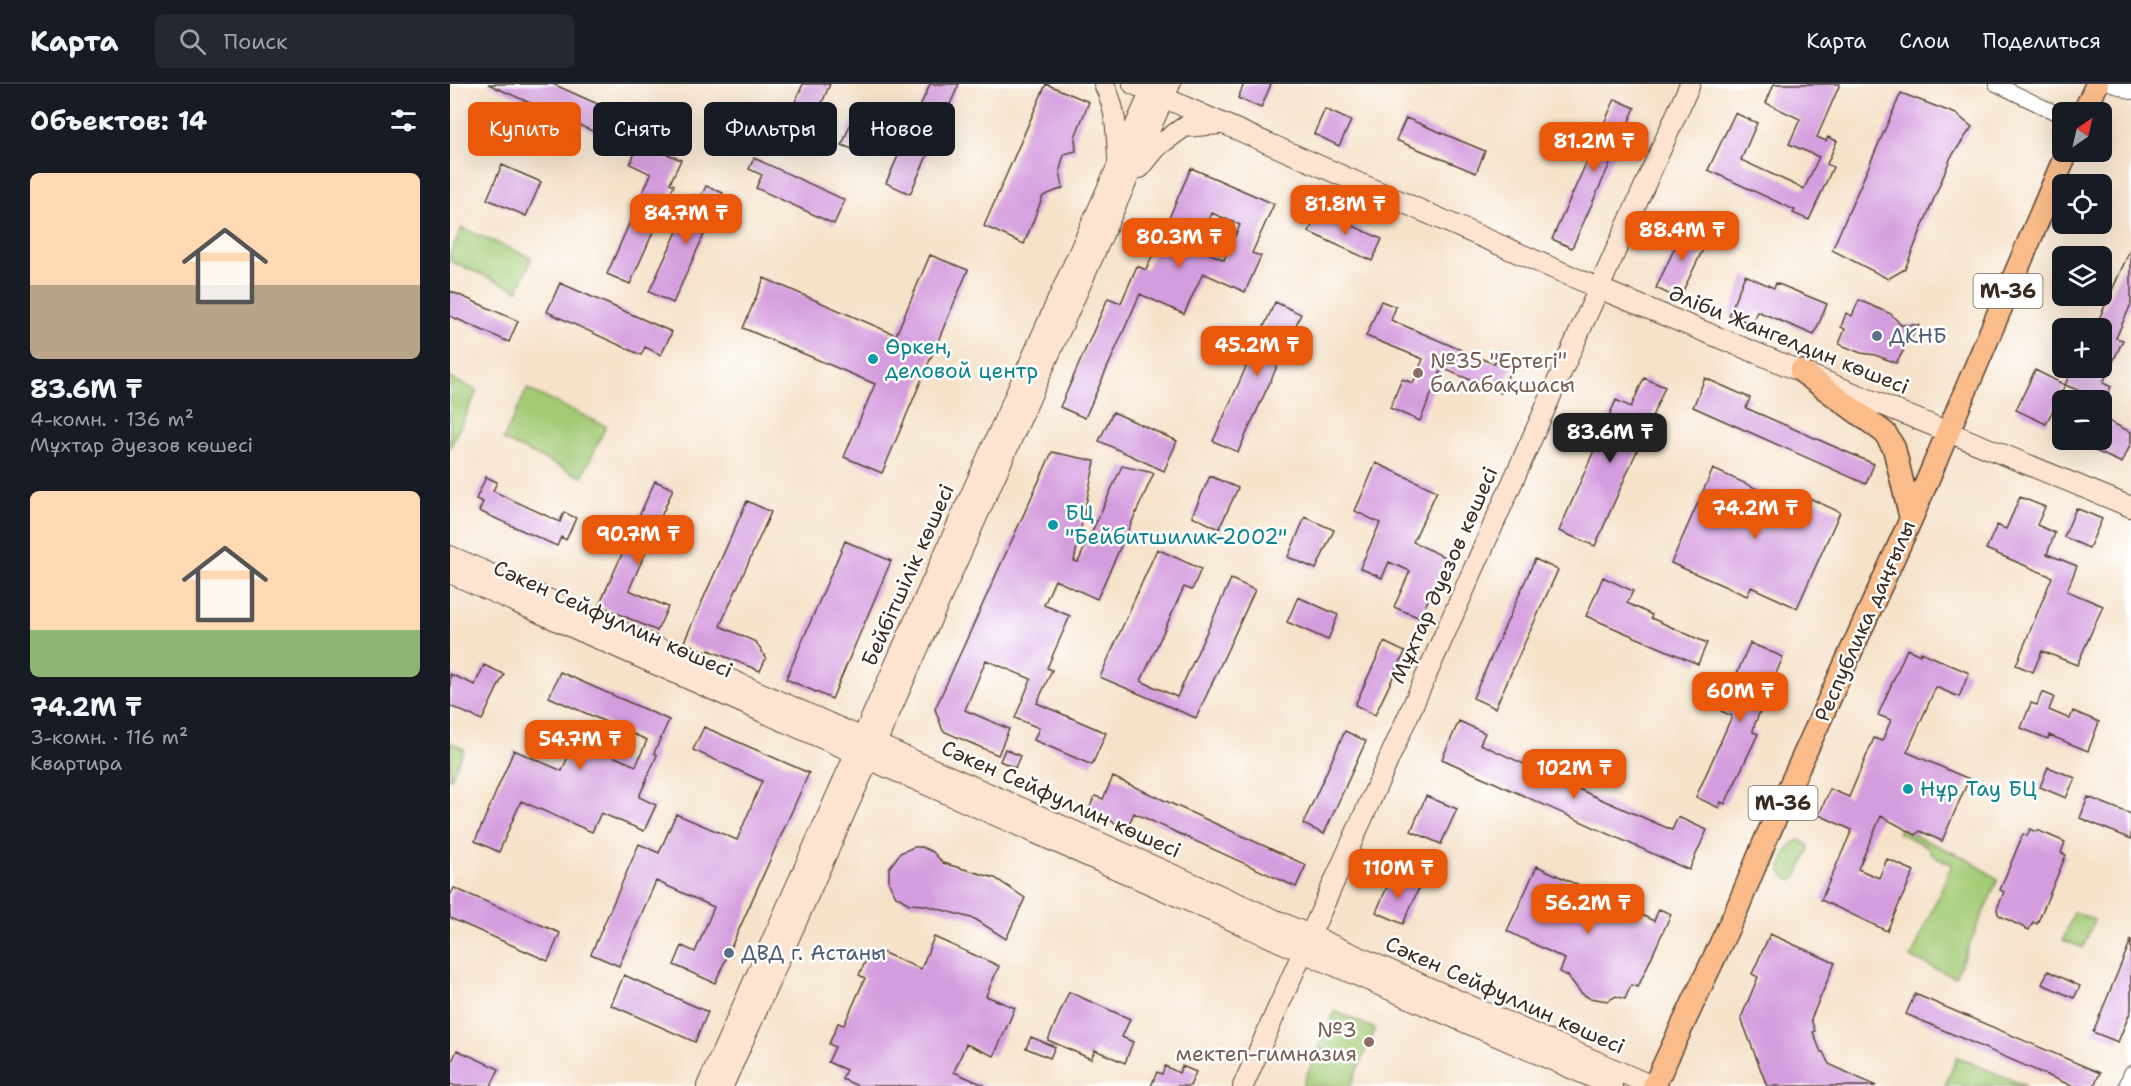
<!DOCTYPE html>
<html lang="ru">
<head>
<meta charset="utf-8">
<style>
	:root { --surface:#171b24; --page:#242831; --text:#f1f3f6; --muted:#9ea1a6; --line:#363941; --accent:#ea580c }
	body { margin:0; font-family:"Shantell Sans",sans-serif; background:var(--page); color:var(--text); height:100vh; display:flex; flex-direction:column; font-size:22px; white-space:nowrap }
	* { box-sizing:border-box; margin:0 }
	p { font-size:20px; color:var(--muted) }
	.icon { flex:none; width:33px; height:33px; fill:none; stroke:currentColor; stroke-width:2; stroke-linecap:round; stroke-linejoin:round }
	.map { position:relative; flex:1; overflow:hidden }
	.drawer { display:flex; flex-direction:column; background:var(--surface); width:450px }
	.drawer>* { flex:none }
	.hud { position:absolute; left:18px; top:18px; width:570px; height:54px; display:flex; gap:12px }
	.needle { width:39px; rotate:34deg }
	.controls { position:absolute; left:1602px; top:18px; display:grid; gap:12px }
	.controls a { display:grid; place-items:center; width:60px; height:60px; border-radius:9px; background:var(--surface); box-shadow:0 6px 24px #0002; font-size:30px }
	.price { position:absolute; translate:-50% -51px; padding:0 14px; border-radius:12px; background:var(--accent); color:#fff; font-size:20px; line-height:39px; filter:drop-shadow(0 2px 3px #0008) }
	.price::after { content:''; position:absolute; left:50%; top:36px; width:18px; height:14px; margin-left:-9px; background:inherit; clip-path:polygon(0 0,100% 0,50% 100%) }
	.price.current { background:#222; color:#fff }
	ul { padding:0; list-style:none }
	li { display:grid; align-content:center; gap:12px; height:318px; padding:0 30px }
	li span { display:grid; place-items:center; height:186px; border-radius:9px; color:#555 }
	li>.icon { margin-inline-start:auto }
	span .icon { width:108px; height:108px; fill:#fffc; stroke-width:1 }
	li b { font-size:26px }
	h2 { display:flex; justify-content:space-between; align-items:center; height:72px; padding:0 30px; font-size:26px }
	.pill { padding:0 21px; border-radius:9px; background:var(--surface); box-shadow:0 6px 24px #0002; font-size:21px; line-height:54px }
	.pill.current { background:var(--accent); color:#fff }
	header { display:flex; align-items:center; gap:36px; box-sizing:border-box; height:84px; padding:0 30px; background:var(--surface); border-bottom:2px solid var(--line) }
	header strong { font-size:28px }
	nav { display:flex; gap:33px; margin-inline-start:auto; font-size:21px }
	.search { width:420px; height:54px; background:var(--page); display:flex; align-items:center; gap:15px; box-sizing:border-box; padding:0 21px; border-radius:9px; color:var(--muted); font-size:22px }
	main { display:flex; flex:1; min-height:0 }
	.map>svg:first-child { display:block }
</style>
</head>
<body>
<header>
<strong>Карта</strong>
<div class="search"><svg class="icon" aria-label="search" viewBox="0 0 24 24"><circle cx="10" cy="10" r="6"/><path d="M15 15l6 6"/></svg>Поиск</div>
<nav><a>Карта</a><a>Слои</a><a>Поделиться</a></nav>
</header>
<main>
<section class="drawer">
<h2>Объектов: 14<svg class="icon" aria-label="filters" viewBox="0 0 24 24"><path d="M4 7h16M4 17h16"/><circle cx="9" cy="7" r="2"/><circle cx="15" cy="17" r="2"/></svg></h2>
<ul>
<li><span style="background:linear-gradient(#ffd9b3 60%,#b9a48a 0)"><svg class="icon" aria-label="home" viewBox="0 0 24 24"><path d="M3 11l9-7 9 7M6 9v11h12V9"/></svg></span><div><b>83.6M ₸</b><p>4-комн. · 136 m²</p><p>Мұхтар Әуезов көшесі</p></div></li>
<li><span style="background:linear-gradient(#ffd9b3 75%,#8fb573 0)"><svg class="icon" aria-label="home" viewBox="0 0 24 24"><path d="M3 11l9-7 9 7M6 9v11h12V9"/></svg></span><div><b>74.2M ₸</b><p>3-комн. · 116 m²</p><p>Квартира</p></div></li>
</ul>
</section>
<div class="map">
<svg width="1681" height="1002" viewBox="0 0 1681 1002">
	<rect width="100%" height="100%" fill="#fff"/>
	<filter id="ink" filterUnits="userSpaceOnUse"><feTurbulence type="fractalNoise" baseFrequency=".0167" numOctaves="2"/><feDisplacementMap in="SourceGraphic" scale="12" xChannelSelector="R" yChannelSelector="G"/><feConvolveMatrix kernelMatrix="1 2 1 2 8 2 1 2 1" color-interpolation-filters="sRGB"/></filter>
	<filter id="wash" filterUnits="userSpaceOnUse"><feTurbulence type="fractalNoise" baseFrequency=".008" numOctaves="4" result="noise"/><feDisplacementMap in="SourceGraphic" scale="24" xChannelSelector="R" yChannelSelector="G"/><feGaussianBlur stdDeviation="1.35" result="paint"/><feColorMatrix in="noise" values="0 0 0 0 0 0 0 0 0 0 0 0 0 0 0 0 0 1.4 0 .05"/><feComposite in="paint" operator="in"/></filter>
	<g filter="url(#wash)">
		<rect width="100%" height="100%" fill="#f5e2c9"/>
		<path fill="#a3ca74" stroke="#6f7a49" stroke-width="1.5" d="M 12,144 L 82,174 L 68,206 L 0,177 L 0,169 Z
			M 0,294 L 27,307 L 0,364 Z
			M 77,305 L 156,342 L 132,393 L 53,356 Z
			M 0,658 L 14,665 L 0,696 Z
			M 1450,745 L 1515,774 L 1548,795 L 1505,893 L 1461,874 L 1502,780 L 1482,771 L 1477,762 L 1448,749 Z
			M 1350,756 L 1359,762 L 1359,766 L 1347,793 L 1343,796 L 1337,795 L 1331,789 C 1331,778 1338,758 1350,756 Z
			M 1624,828 L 1644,836 L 1633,864 L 1613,856 Z
			M 885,927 L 925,945 L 900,1002 L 852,1002 Z
			M 1507,973 L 1576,1002 L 1495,1002 Z"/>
		<g id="blocks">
			<path fill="#d49dde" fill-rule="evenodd" d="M 38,0 L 103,0 L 161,26 L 151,51 Z
				M 353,0 L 380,0 L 357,54 L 334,43 Z
				M 480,0 L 509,0 L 460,110 L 436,99 Z
				M 596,0 L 639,18 L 625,53 L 626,67 L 614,70 L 610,86 L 613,104 L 593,112 L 574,160 L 534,142 Z
				M 794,0 L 821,0 L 811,24 L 788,14 Z
				M 1324,0 L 1390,0 L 1367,53 L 1376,57 L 1378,53 L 1387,57 L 1377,80 L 1383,83 L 1359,136 L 1343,129 L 1345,126 L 1258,86 L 1285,29 L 1307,39 L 1291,76 L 1354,105 L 1369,73 L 1339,60 L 1350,35 L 1316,19 Z
				M 1451,9 L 1506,30 L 1522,43 L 1501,73 L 1455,185 L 1438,195 L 1382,166 Z
				M 1165,15 L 1185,24 L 1122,164 L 1102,155 Z
				M 875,25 L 901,37 L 889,62 L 864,50 Z
				M 956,34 L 1035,67 L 1026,89 L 946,56 Z
				M 402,36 L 416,42 L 405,66 L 392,61 Z
				M 190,58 L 231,76 L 220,99 L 224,101 L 180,200 L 157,190 L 201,90 L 180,80 Z
				M 304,74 L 395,116 L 384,140 L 306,104 L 312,91 L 299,85 Z
				M 52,81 L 91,98 L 76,132 L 37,115 Z
				M 741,84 L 824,120 L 802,169 L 811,172 L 795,208 L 753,189 L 734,230 L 690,210 L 635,334 L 610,323 L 658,214 L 671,219 L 687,182 L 696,186 ZM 762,129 L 790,141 L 774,176 L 747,164 Z
				M 256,102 L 273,109 L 223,219 L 199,208 L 244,111 L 250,114 Z
				M 868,126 L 932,155 L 922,177 L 859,148 Z
				M 1235,142 L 1259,153 L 1229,215 L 1206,204 Z
				M 1681,164 L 1681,220 L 1666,254 L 1673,256 L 1653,299 L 1661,303 L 1653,319 L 1652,316 L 1615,301 L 1623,284 L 1652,284 L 1652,244 L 1645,244 Z
				M 480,171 L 518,186 L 432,389 L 394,373 L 425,300 L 293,244 L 314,194 L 446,251 Z
				M 1295,191 L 1324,204 L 1326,199 L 1377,220 L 1364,251 L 1307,227 L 1302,240 L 1279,231 Z
				M 110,199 L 222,248 L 211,271 L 195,263 L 191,271 L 97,228 Z
				M 0,207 L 68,237 L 59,258 L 0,232 Z
				M 1409,216 L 1441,230 L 1451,241 L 1469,241 L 1446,279 L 1425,271 L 1411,269 L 1389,260 L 1395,245 L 1391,243 L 1396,229 L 1402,232 Z
				M 931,217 L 946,223 L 941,236 L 1044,280 L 1050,267 L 1066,273 L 1051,309 L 992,284 L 970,337 L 940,324 L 952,295 L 963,299 L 973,275 L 916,252 Z
				M 825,218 L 851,230 L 788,368 L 763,357 Z
				M 1585,286 L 1615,301 L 1596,340 L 1566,326 Z
				M 1194,294 L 1215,303 L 1145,462 L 1109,447 L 1166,316 L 1181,323 Z
				M 1255,294 L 1300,314 L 1296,324 L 1424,380 L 1416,400 L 1243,323 Z
				M 663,328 L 727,357 L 714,387 L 649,357 Z
				M 1652,334 L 1681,348 L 1681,359 L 1672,379 L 1621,356 L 1652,356 Z
				M 602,368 L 645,377 L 624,477 L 628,478 L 672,382 L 704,389 L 647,515 L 605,496 L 594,521 L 620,532 L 597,584 L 602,586 L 587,619 L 656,649 L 642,681 L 584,656 L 589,644 L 565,634 L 581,595 L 536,576 L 515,626 L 559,645 L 548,671 L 493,647 L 485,625 Z
				M 926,379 L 987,407 L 963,458 L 997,474 L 970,534 L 944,523 L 960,487 L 939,478 L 932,494 L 910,484 L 930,439 L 905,427 Z
				M 1263,385 L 1352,425 L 1357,413 L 1390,428 L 1347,524 L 1301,503 L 1297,512 L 1221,479 Z
				M 760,392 L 788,404 L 769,445 L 742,432 Z
				M 36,393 L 47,398 L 43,407 L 110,438 L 114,428 L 126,434 L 116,456 L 111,453 L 107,462 L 29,427 L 33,418 L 26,415 Z
				M 205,397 L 223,405 L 179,506 L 218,523 L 207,547 L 149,521 Z
				M 1570,413 L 1595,423 L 1587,441 L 1605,449 L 1597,470 L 1627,482 L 1617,507 L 1653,522 L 1627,581 L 1592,567 L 1583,588 L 1566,581 L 1602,493 L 1536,465 L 1547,441 L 1556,445 Z
				M 297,417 L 321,428 L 270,542 L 306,558 L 316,574 L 310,587 L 259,566 L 258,569 L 234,558 Z
				M 1626,424 L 1652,435 L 1639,464 L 1614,453 Z
				M 855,433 L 884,446 L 866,485 L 838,473 Z
				M 395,457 L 441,477 L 382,615 L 336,595 Z
				M 707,465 L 751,485 L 742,506 L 734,503 L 691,597 L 727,613 L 781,495 L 805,506 L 746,634 L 650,593 Z
				M 1085,475 L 1108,486 L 1045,624 L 1023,614 Z
				M 1153,493 L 1183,507 L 1177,519 L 1202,531 L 1201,534 L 1257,559 L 1248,580 L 1136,532 Z
				M 848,513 L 888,531 L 878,556 L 837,538 Z
				M 934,558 L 955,568 L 925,631 L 905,621 Z
				M 1300,559 L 1333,573 L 1304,642 L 1303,648 L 1308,650 L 1275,720 L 1271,718 L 1269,724 L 1246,713 L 1282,632 L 1271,627 Z
				M 1457,565 L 1470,571 L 1471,568 L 1519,589 L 1509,613 L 1486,603 L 1457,668 L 1519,695 L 1492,757 L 1470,747 L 1466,751 L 1431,732 L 1408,785 L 1429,794 L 1437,775 L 1464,787 L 1437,847 L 1371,816 L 1402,746 L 1369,731 L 1380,705 L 1399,713 L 1424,654 L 1432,657 L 1441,636 L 1428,631 Z
				M 34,581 L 54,590 L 32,636 L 0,622 L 0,590 L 25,601 Z
				M 110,588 L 219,636 L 204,669 L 207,671 L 189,713 L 206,721 L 194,747 L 151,729 L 142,748 L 71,717 L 49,768 L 25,757 L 64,666 L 112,687 L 125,656 L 186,682 L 197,656 L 99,613 Z
				M 1592,608 L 1604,613 L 1599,626 L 1620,635 L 1623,627 L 1649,638 L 1638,667 L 1599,651 L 1598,655 L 1571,644 L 1581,619 L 1587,621 Z
				M 1009,637 L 1035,649 L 1030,660 L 1148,714 L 1222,746 L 1228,733 L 1257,746 L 1239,786 L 992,675 Z
				M 254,643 L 359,689 L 265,899 L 224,881 L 232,862 L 245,868 L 264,823 L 206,797 L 169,882 L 141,870 L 189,760 L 209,769 L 226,730 L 287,756 L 312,697 L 243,666 Z
				M 895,647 L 916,657 L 874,750 L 853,740 Z
				M 555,665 L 570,672 L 565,684 L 550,677 Z
				M 1598,683 L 1625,694 L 1616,714 L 1590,703 Z
				M 663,693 L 856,781 L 846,803 L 684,729 L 677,744 L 638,727 L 645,712 L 653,715 Z
				M 976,712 L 1007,725 L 991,760 L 961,747 Z
				M 1638,713 L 1681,730 L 1681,755 L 1630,734 Z
				M 1580,745 L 1586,748 L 1587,746 L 1615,758 L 1611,769 L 1616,771 L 1587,840 L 1583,838 L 1579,846 L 1552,833 L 1548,830 L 1547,825 L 1554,808 L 1550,806 L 1573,750 L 1577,752 Z
				M 464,763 L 472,763 L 483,768 L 493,779 L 545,794 L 575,814 L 556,855 L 525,835 L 474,821 L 459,820 L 446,812 L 439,799 L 439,784 L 450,769 Z
				M 937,769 L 948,774 L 943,786 L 932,781 Z
				M 1087,782 L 1204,837 L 1209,825 L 1221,830 L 1188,903 L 1181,901 L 1175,915 L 1166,912 L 1158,917 L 1139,914 L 1131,909 L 1118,892 L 1110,888 L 1115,875 L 1057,847 Z
				M 942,792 L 969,804 L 953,840 L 926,828 Z
				M 4,804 L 110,849 L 98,877 L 0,834 L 0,812 Z
				M 1320,850 L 1385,879 L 1361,935 L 1365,947 L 1363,948 L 1371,968 L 1373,968 L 1379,980 L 1426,1002 L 1317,1002 L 1291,934 L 1308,893 L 1302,890 Z
				M 484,853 L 549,882 L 536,912 L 565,924 L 544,972 L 516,960 L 504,988 L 536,1002 L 408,1002 L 392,995 L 396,986 L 378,978 L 385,963 L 379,960 L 388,939 L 394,941 L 415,894 L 409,891 L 419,870 L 424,872 L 427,866 L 471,885 Z
				M 1681,856 L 1681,926 L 1668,958 L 1643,948 Z
				M 1598,887 L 1630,902 L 1624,914 L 1592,900 Z
				M 174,891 L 258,928 L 245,958 L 161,921 Z
				M 619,908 L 680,935 L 672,953 L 683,958 L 675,979 L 645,966 L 641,975 L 598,956 Z
				M 1465,910 L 1650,989 L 1644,1002 L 1622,1002 L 1456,930 Z
				M 581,953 L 605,963 L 600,974 L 576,964 Z
				M 7,966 L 49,985 L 41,1002 L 5,1002 L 0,1000 L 0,982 Z
				M 715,982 L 729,989 L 732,982 L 746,988 L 740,1002 L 701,1002 L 707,988 L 712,990 Z"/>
		</g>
	</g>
	<g filter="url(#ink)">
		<use href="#blocks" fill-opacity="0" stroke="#574638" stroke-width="1.5"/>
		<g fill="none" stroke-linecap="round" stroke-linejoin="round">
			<defs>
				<path id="street" d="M 1546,0 L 1612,32
					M 1662,0 L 1681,8
					M 1676,1002 L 1681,989"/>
				<path id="secondary" d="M 654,0 C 666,24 667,49 668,76
					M 683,0 L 1148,204 L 1681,423
					M 690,84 L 708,62 L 734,43 L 770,40
					M 0,472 L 1202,1002
					M 0,489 L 853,868 L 1162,1002
					M 257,1002 L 704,0
					M 273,1002 L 720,0
					M 793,1002 L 1240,0"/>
				<path id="primary" d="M 1634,28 L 1647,0
					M 1351,287 L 1435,349 L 1444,364 L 1461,435
					M 1204,1002 L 1287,825 L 1315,757 L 1461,435 L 1617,68"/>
			</defs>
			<use href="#street" stroke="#574638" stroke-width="16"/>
			<use href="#secondary" stroke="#574638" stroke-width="22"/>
			<use href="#primary" stroke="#574638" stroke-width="25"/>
			<use href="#street" stroke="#fff" stroke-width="14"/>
			<use href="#secondary" stroke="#fde4d0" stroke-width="20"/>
			<use href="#primary" stroke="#f9bc8a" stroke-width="22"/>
		</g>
	</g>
	<g fill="#5c6f8a" stroke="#fff" stroke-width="2">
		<circle cx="1427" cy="252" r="6"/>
		<circle cx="279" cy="869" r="6"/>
	</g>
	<g fill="#0f9aa8" stroke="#fff" stroke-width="2">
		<circle cx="423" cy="275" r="6"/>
		<circle cx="603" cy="441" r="6"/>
		<circle cx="1458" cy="705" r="6"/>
	</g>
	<g fill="#8d6e63" stroke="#fff" stroke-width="2">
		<circle cx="968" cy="289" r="6"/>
		<circle cx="919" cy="958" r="6"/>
	</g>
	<g text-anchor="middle" stroke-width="5" stroke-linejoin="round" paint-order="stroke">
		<g fill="#fff" stroke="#766a62" stroke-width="1.5">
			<rect x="1523.5" y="190" width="69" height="34" rx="4.5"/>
			<rect x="1298.5" y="702" width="69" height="34" rx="4.5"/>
		</g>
		<g font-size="20" font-weight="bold" fill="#3b2a1e">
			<text x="1558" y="214">M-36</text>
			<text x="1333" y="726">M-36</text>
		</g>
		<g font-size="21" fill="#4e5e75" stroke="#fff" text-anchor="start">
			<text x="1439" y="259">ДКНБ</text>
			<text x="291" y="876">ДВД г. Астаны</text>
		</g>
		<g font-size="21" fill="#3b2a1e" stroke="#fff">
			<text transform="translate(1339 256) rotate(22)" y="7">Әліби Жангелдин көшесі</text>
			<text transform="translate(458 491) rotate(-66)" y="7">Бейбітшілік көшесі</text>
			<text transform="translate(994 491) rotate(-66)" y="7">Мұхтар Әуезов көшесі</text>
			<text transform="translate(163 535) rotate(24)" y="7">Сәкен Сейфуллин көшесі</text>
			<text transform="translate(1415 537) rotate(-66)" y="7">Республика даңғылы</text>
			<text transform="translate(611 715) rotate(24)" y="7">Сәкен Сейфуллин көшесі</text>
			<text transform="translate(1055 911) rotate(24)" y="7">Сәкен Сейфуллин көшесі</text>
		</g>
		<g font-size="21" fill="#0d838f" stroke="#fff" text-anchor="start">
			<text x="435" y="270">Өркен,<tspan x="435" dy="24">деловой центр</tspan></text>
			<text x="615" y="436">БЦ<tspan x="615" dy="24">"Бейбитшилик-2002"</tspan></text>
			<text x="1470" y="712">Нұр Тау БЦ</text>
		</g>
		<g font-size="21" fill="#785e54" stroke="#fff" text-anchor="start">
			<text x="980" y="284">№35 "Ертегі"<tspan x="980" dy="24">балабақшасы</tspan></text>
			<text x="907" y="953" text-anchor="end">№3<tspan x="907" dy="24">мектеп-гимназия</tspan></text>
		</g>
	</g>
</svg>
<div class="controls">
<a><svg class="needle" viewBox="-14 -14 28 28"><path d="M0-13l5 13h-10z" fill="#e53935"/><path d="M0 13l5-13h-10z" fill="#9ea1a6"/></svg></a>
<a><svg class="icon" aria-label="locate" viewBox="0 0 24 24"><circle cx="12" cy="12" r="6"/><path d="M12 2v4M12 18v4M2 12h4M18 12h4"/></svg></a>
<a><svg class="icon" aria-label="layers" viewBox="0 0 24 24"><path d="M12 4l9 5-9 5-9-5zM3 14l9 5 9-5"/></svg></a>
<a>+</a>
<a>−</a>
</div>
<b class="price" style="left:1144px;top:89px">81.2M ₸</b>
<b class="price" style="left:895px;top:152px">81.8M ₸</b>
<b class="price" style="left:236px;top:161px">84.7M ₸</b>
<b class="price" style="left:1232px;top:178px">88.4M ₸</b>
<b class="price" style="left:729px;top:185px">80.3M ₸</b>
<b class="price" style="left:807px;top:293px">45.2M ₸</b>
<b class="price current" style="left:1160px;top:380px">83.6M ₸</b>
<b class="price" style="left:1305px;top:456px">74.2M ₸</b>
<b class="price" style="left:188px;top:482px">90.7M ₸</b>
<b class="price" style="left:1290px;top:639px">60M ₸</b>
<b class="price" style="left:130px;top:687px">54.7M ₸</b>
<b class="price" style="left:1124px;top:716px">102M ₸</b>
<b class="price" style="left:948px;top:816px">110M ₸</b>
<b class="price" style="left:1138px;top:851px">56.2M ₸</b>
<div class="hud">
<a class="pill current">Купить</a>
<a class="pill">Снять</a>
<a class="pill">Фильтры</a>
<a class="pill">Новое</a>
</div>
</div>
</main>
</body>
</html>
